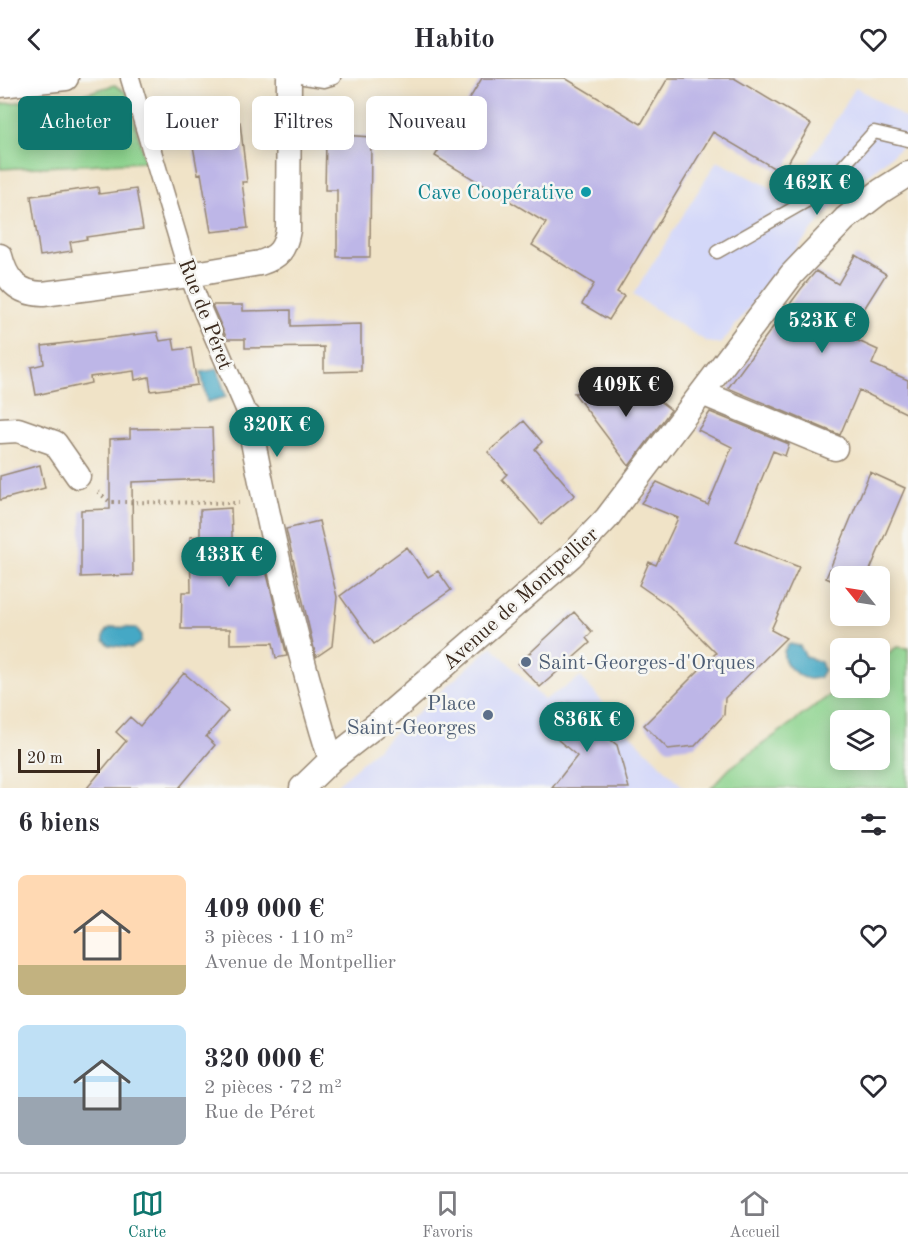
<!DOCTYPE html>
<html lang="fr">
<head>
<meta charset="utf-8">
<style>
	:root { --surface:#fff; --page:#f7f7f7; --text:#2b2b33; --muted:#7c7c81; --line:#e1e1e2; --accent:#0f766e }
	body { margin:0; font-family:"Old Standard TT",serif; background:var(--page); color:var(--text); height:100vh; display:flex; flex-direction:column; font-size:22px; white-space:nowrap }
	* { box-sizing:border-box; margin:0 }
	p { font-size:20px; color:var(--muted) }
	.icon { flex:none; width:33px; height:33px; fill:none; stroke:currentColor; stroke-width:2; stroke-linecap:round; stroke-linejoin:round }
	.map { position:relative; height:710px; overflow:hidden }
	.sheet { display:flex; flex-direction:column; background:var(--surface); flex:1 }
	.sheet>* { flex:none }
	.hud { position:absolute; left:18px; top:18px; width:600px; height:54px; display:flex; gap:12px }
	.needle { width:39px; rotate:300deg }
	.tools { position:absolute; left:830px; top:488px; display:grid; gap:12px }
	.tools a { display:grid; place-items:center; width:60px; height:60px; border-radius:9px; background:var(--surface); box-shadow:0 3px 15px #0003; font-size:30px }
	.scale { position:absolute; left:18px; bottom:15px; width:82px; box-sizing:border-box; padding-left:6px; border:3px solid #3b2a1e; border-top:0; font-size:16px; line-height:21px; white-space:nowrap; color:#3b2a1e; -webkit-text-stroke:4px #f6f6f2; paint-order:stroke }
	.price { position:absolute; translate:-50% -51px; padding:0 14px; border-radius:21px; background:var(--accent); color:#fff; font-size:20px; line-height:39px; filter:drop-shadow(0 2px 3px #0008) }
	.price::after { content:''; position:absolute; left:50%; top:36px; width:18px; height:14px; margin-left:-9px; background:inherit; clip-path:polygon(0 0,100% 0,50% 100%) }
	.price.selected { background:#222; color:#fff }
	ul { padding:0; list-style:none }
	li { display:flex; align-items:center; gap:18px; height:150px; padding:0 18px }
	li span { display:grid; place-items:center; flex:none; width:168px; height:120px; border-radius:9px; color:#555 }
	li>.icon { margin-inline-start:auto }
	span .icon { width:72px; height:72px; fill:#fffc; stroke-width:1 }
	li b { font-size:26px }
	h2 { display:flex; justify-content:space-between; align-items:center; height:72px; padding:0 18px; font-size:26px }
	.chip { padding:0 21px; border-radius:9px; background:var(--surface); box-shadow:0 3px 15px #0003; font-size:21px; line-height:54px }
	.chip.selected { background:var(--accent); color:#fff }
	header { display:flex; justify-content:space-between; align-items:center; height:78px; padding:0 18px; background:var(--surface); font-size:27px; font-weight:600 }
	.dock { display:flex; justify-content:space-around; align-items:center; height:84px; border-top:2px solid var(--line); background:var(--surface); font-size:16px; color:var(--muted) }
	.dock a { display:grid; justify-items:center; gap:3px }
	.dock .selected { color:var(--accent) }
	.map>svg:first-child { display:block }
</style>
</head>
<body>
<header><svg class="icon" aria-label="back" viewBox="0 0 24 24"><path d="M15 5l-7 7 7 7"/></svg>Habito<svg class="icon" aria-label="heart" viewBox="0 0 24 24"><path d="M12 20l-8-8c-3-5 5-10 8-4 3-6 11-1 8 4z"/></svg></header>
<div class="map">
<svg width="908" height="710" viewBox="0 0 908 710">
	<rect width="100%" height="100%" fill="#f6f6f2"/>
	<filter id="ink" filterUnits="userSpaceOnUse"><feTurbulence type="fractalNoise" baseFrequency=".0167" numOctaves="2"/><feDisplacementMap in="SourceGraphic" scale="12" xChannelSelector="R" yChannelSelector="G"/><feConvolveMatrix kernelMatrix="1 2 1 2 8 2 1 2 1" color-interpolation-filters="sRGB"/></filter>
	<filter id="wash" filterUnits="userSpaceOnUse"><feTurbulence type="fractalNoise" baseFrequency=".008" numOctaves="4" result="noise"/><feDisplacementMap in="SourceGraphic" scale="24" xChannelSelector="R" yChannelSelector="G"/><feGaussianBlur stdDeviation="1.35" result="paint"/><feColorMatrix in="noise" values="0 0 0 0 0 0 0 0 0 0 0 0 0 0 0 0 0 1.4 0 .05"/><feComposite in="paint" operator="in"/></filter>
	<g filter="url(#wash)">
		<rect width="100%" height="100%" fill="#f0e3c7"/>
		<path fill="#d4d8f9" d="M 856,9 L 908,42 L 908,63 L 831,130 L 777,194 L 721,266 L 707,264 L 633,217 L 717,83 L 788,118 Z
			M 492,568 L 544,622 L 581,599 L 629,655 L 684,710 L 333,710 Z"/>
		<path fill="#8cd38d" stroke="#647e56" stroke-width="1.5" fill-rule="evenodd" d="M 114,7 L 127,15 L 145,84 L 0,91 L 0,26 L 77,18 Z
			M 897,569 L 908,570 L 908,710 L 711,710 L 730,690 L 841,609 L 879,609 L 879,582 ZM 840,642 L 879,642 L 879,681 L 840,681 Z"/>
		<path fill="#45a8c5" stroke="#406972" stroke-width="1.5" d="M 218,291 L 226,319 L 207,324 L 201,294 Z
			M 114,549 L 136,550 L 141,556 L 141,564 L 132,570 L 109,567 L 104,562 C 103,554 107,550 114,549 Z
			M 790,566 L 800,568 L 806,579 L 821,584 L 824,592 L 819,600 C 817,600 811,601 809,601 C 794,599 773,577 790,566 Z"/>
		<g id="blocks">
			<path fill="#bdb6e7" d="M 482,0 L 565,0 L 641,46 L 668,0 L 734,0 L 811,46 L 782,95 L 713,54 L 617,214 L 624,218 L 609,242 L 582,226 L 594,206 L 532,167 L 546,145 L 435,78 Z
				M 240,44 L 247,104 L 242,104 L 248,150 L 211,154 L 201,95 L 198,96 L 190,51 Z
				M 342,57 L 371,59 L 370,179 L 337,179 L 337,112 L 325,112 L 326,63 L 343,64 Z
				M 98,109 L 99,116 L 136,111 L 143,151 L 86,159 L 87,161 L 70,164 L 72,173 L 40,178 L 31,118 Z
				M 855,177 L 886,196 L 847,258 L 878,272 L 872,286 L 908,302 L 908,336 L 859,312 L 840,357 L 728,310 L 801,211 L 816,193 L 838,206 Z
				M 212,227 L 243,227 L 243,233 L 291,232 L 291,248 L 361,246 L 361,293 L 324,294 L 324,269 L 245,270 L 245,261 L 227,261 Z
				M 157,254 L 160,263 L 173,261 L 175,272 L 191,270 L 197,307 L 151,313 L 149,299 L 135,302 L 134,293 L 90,299 L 91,305 L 36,317 L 31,289 L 44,286 L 42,268 Z
				M 644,311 L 671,332 L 629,388 L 574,315 Z
				M 710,334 L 789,366 L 785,378 L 773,373 L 736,464 L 799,489 L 771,552 L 786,560 L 725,620 L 724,637 L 695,668 L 668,671 L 644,647 L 716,575 L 669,528 L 639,507 L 649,484 L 656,487 L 678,440 L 641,425 L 657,404 L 708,427 L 732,369 L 698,352 Z
				M 524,343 L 542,364 L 535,371 L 575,417 L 541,446 L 502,401 L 507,396 L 488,374 Z
				M 212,350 L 214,401 L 132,404 L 133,497 L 81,499 L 81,432 L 110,431 L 110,361 L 130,360 L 130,351 Z
				M 40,387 L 45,410 L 0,422 L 0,398 Z
				M 870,394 L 905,410 L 870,492 L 882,498 L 879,505 L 879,498 L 840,498 L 840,506 L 826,500 Z
				M 231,430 L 233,484 L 264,484 L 287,578 L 276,580 L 273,565 L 230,566 L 230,551 L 181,551 L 182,514 L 191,514 L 190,459 L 200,458 L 200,432 Z
				M 319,443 L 337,519 L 332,568 L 316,579 L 286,451 Z
				M 407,469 L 428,499 L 438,493 L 451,512 L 374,566 L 340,518 Z
				M 574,534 L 592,554 L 586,560 L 590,565 L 540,609 L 518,586 Z
				M 184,595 L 228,633 L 206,659 L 215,667 L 179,710 L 87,710 L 126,663 L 116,654 L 130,639 L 140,648 Z
				M 564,625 L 617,667 L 629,710 L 552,710 L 577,678 L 543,649 Z"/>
		</g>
	</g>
	<g filter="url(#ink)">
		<use href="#blocks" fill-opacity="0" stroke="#968672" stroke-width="1.5"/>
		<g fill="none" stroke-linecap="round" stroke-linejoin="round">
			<defs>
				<path id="service" d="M 304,0 L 324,3 L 334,0
					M 717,174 L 817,117 L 874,54 L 908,62"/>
				<path id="pedestrian" d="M 130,0 L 189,197 L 203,234 L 248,338"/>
				<path id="minor" d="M 0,7 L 66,0
					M 0,178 C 6,202 17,215 43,216 L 189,197 L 260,185 C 279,179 285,171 288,152 L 289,0
					M 702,315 L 835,370
					M 248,338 C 270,453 296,569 331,682
					M 0,353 L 18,352 L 55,365 L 78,398
					M 302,710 L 331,682 L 381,643 L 571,478 L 607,440 L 792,196 L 845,141 L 881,113 L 908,96"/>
			</defs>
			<use href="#service" stroke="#968672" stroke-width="15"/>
			<use href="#pedestrian" stroke="#968672" stroke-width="21"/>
			<use href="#minor" stroke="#968672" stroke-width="27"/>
			<path stroke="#968672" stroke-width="4" stroke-dasharray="1.5 4.5" stroke-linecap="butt" d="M 98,414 L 110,424 L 239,425"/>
			<use href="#service" stroke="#fff" stroke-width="12"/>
			<use href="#pedestrian" stroke="#fff" stroke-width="18"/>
			<use href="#minor" stroke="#fff" stroke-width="24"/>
		</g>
	</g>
	<circle fill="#0f9aa8" stroke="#f6f6f2" stroke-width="2" cx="586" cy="114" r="6"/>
	<g fill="#5c6f8a" stroke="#f6f6f2" stroke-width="2">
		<circle cx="526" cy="584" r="6"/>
		<circle cx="488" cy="637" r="6"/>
	</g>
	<g text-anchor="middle" stroke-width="5" stroke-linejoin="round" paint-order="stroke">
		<g font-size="21" fill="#0d838f" stroke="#f6f6f2" text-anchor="end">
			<text x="574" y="121">Cave Coopérative</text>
		</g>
		<g font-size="21" fill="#3b2a1e" stroke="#f6f6f2">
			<text transform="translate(206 236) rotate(69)" y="7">Rue de Péret</text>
			<text transform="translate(520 520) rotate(-42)" y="7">Avenue de Montpellier</text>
		</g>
		<g font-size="21" fill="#4e5e75" stroke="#f6f6f2" text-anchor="start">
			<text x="538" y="591">Saint-Georges-d'Orques</text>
			<text x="476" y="632" text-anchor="end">Place<tspan x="476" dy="24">Saint-Georges</tspan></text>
		</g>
	</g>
</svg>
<div class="tools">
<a><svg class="needle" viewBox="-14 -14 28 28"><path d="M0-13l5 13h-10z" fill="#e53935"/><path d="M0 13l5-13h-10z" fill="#7c7c81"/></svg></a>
<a><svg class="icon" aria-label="locate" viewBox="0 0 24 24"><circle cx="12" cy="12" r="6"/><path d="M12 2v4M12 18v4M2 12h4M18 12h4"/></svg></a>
<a><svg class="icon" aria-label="layers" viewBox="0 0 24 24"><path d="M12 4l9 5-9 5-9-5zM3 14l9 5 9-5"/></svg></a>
</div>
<div class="scale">20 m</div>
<b class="price" style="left:817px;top:138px">462K €</b>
<b class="price" style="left:822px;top:276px">523K €</b>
<b class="price selected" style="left:626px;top:340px">409K €</b>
<b class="price" style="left:277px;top:380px">320K €</b>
<b class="price" style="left:229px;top:510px">433K €</b>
<b class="price" style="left:587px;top:675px">836K €</b>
<div class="hud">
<a class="chip selected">Acheter</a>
<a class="chip">Louer</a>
<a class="chip">Filtres</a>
<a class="chip">Nouveau</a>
</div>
</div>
<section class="sheet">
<h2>6 biens<svg class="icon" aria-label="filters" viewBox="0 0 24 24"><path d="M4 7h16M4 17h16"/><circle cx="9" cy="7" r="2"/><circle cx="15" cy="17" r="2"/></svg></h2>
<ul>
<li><span style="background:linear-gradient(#ffd9b3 75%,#c2b280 0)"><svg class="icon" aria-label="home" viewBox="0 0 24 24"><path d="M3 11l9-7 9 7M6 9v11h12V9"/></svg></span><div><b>409 000 €</b><p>3 pièces · 110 m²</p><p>Avenue de Montpellier</p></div><svg class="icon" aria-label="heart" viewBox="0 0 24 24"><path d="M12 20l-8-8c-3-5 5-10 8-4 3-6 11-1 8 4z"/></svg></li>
<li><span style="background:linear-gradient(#bfe0f5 60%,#9aa5b1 0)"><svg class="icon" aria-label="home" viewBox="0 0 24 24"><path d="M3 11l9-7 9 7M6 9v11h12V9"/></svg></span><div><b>320 000 €</b><p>2 pièces · 72 m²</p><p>Rue de Péret</p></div><svg class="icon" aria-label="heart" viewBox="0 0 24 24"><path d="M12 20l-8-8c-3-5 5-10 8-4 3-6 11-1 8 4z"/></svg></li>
</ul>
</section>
<nav class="dock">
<a class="selected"><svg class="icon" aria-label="map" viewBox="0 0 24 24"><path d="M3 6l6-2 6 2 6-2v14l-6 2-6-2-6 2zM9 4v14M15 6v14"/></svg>Carte</a>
<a><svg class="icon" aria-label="saved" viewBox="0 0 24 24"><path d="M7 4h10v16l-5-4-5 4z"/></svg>Favoris</a>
<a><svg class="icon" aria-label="home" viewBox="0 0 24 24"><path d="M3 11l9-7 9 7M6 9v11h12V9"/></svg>Accueil</a>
</nav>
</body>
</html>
